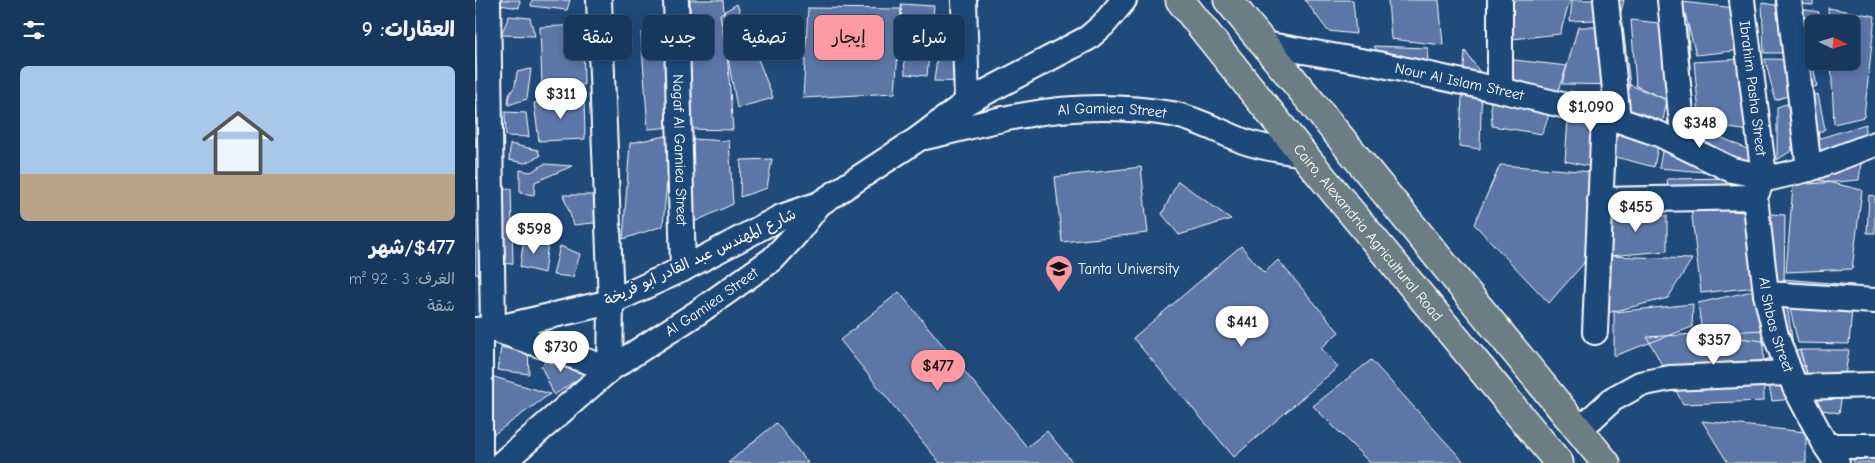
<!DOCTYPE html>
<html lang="ar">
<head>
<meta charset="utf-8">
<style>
	:root { --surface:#17385c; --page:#203f62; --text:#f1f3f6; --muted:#9eacbb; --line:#365272; --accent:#ff9aa2 }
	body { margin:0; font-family:"Comic Neue","Playpen Sans Arabic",sans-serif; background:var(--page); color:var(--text); direction:rtl; height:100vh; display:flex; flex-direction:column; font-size:19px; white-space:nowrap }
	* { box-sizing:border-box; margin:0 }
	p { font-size:16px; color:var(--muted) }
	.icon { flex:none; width:28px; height:28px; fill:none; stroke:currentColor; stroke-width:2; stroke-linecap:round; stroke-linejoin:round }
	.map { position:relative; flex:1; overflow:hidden; direction:ltr }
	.details { display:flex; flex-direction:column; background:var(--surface); width:475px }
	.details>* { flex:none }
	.top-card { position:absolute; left:15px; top:15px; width:475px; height:45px; direction:rtl; display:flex; gap:10px }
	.needle { width:32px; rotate:95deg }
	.controls { position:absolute; left:1330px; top:15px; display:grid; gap:10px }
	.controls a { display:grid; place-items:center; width:55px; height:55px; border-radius:8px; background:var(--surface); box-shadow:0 2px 8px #0003,0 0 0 1px var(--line); font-size:25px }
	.price { position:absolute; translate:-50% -42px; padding:0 11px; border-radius:18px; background:#fff; color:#222; font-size:16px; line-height:32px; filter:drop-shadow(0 1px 2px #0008) }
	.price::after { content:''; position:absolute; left:50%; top:30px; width:15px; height:11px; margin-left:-8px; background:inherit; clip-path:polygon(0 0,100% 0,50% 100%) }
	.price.current { background:var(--accent); color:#111 }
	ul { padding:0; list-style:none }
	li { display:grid; align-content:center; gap:10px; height:265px; padding:0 20px }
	li span { display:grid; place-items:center; height:155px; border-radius:8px; color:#555 }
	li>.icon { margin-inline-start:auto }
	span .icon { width:90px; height:90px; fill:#fffc; stroke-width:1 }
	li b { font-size:21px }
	h2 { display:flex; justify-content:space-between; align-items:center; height:60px; padding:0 20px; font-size:21px }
	.pill { padding:0 18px; border-radius:8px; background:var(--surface); box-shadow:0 2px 8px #0003,0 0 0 1px var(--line); font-size:18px; line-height:45px }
	.pill.current { background:var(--accent); color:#111 }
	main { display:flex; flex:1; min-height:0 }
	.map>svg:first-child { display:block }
</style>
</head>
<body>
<main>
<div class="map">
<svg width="1400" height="463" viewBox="0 0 1400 463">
	<rect width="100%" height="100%" fill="#1f4a7a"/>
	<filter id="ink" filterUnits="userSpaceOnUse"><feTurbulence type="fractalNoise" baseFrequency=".02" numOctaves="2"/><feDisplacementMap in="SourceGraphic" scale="10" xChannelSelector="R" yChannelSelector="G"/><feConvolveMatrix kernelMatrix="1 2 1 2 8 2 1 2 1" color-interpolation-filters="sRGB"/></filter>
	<g filter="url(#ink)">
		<path fill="#5b76a7" stroke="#fff" d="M 25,0 L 45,0 L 44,8 L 25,5 Z
			M 57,0 L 95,0 L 92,10 L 56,6 Z
			M 215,0 L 248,0 L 258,130 L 216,129 Z
			M 830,0 L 878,0 L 881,34 L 853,31 Z
			M 913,0 L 964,0 L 968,45 L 916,39 Z
			M 1037,0 L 1095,0 L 1085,34 L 1037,39 Z
			M 1097,0 L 1149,0 L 1144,19 L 1095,21 Z
			M 1300,0 L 1338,0 L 1338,5 L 1301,3 Z
			M 1207,2 L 1277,10 L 1276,49 L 1221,55 Z
			M 1287,3 L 1344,12 L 1342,24 L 1339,24 L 1338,53 L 1289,53 Z
			M 262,4 L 298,98 L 262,108 L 245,14 Z
			M 426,4 L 459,6 L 452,76 L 430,74 Z
			M 333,8 L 426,9 L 420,93 L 328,98 Z
			M 1353,8 L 1400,16 L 1389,117 L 1359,124 L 1356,61 L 1376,61 L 1376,24 L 1354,24 Z
			M 34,16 L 55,18 L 60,36 L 26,35 Z
			M 1156,20 L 1213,26 L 1217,111 L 1161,86 Z
			M 108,25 L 109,85 L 67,86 L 65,27 Z
			M 1103,27 L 1148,27 L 1155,85 L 1087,84 Z
			M 166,33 L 195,40 L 199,127 L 173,129 Z
			M 464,41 L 502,44 L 502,82 L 459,81 Z
			M 899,46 L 953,48 L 952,78 L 921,80 Z
			M 990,51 L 1007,75 L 1005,149 L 984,146 Z
			M 1013,57 L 1092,66 L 1067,134 L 1017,126 Z
			M 1283,58 L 1282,132 L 1225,124 L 1219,62 Z
			M 1290,59 L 1337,60 L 1342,86 L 1300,100 Z
			M 56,69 L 52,99 L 33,105 L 34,95 L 40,86 L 42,72 Z
			M 1155,85 L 1192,100 L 1179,167 L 1137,156 Z
			M 1095,91 L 1139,106 L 1140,172 L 1090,161 Z
			M 1343,94 L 1350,129 L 1302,160 L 1302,107 Z
			M 109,97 L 110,139 L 64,141 L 59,103 Z
			M 0,100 L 4,101 L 3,147 L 0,147 Z
			M 30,112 L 51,113 L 54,137 L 31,136 Z
			M 1194,114 L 1292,158 L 1229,172 L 1184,168 Z
			M 1391,124 L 1384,180 L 1334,184 L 1316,147 Z
			M 196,135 L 188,226 L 148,239 L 155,143 Z
			M 215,139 L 254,141 L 258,204 L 217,223 Z
			M 35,144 L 63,150 L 65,156 L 50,163 L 34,160 Z
			M 0,159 L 8,162 L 1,179 L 0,179 Z
			M 297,159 L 292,188 L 265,197 L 266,160 Z
			M 69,164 L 97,166 L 60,182 L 59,195 L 45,193 L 45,170 L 56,172 Z
			M 1025,165 L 1119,172 L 1109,263 L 1074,303 L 999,224 Z
			M 666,167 L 673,233 L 587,242 L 580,177 Z
			M 1319,174 L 1387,190 L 1377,269 L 1311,272 Z
			M 1259,178 L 1268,205 L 1196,211 L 1192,179 Z
			M 703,181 L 756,219 L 704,235 L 687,214 Z
			M 24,189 L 36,189 L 38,264 L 23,263 Z
			M 88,195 L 124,195 L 128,222 L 99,225 Z
			M 1394,195 L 1400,196 L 1400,233 L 1392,233 Z
			M 1216,208 L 1310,215 L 1309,284 L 1226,293 Z
			M 1131,211 L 1192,216 L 1192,251 L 1134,256 Z
			M 0,221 L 7,221 L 7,275 L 0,274 Z
			M 49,238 L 73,243 L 69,273 L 45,267 Z
			M 85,246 L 105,254 L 98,277 L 78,275 Z
			M 766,246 L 789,273 L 803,260 L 864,332 L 846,348 L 863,367 L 759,457 L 658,338 Z
			M 1134,256 L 1217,259 L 1193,298 L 1132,313 Z
			M 1308,279 L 1379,285 L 1374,344 L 1323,343 Z
			M 1309,284 L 1318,345 L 1227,333 L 1223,303 Z
			M 424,292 L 552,447 L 572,431 L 598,463 L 465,463 L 365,340 Z
			M 1218,304 L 1217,327 L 1139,356 L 1139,312 Z
			M 1288,330 L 1289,401 L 1208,404 L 1172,337 Z
			M 53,347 L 54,374 L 22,370 L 26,348 Z
			M 1325,350 L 1374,350 L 1364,413 L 1342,409 Z
			M 1325,350 L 1339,397 L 1297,401 L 1289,360 Z
			M 75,357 L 98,360 L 109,375 L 79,395 L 66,366 Z
			M 896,360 L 990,463 L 895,463 L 838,406 Z
			M 16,376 L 75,394 L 15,437 Z
			M 1227,421 L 1331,432 L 1331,463 L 1253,463 Z
			M 301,423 L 333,463 L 253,463 Z
			M 1400,452 L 1400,463 L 1379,463 L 1376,454 Z"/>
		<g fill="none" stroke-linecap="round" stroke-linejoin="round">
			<defs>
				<g id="minor">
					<path d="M 13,0 L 18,329"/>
					<path d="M 124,0 L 136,302 L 135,369"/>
					<path id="s1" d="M 201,0 L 208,269"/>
					<path d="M 489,0 L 492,102"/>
					<path d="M 1025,0 L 1025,90"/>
					<path d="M 1131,0 L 1143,120"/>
					<path d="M 1195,0 L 1209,146"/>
					<path id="s2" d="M 1267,0 L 1289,176 L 1280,197 L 1291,294 L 1301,336 L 1320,387 L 1351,446 L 1362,463"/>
					<path d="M 1314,0 L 1334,169"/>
					<path id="s3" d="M 789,44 L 903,64 L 1025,90 L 1129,115 L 1184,134 L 1257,170 L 1296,178 L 1334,169 L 1400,144"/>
					<path id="s4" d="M 450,137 C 483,130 516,120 550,115 C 598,106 649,106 697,114 C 722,119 745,132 768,141 C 787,148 807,150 828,154"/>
					<path d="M 1125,200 L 1280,197"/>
					<path d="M 1291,294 L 1400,301"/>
					<path d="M 18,329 L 135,369"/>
					<path d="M 0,330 L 18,329 L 136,302 L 208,269 L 306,217 L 344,204"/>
					<path d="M 1120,332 L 1129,115"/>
					<path d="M 1320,387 L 1400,385"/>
					<path d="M 1104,430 L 1138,399 L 1165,384 L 1195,378 L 1313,373"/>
					<path d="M 1351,446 L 1400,446"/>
					<path d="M 5,463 L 5,330"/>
					<path id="s5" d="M 27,463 L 135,369 L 222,313 L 298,259 L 321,234 L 344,204 L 443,139 L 492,102 L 613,38 L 628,25 L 649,0"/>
				</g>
				<g id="trunk">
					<path id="s6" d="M 705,0 L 828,154 L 1084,463"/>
					<path d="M 753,0 L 1131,463"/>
				</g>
			</defs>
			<use href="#minor" stroke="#fff" stroke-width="28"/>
			<use href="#trunk" stroke="#fff" stroke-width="31"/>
			<use href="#minor" stroke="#1f4a7a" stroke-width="24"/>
			<use href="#trunk" stroke="#6c7e84" stroke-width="28"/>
		</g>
	</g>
	<defs>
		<symbol id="university-pin" viewBox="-11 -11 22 30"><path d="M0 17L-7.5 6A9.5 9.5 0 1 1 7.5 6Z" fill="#ff9aa2" stroke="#1f4a7a"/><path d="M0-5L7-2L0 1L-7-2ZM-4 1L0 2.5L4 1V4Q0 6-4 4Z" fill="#111"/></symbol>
	</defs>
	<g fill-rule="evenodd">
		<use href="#university-pin" x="568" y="253" width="32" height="43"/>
	</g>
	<g text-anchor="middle" stroke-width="4" stroke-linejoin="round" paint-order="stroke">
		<g font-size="15" fill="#fff" stroke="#1f4a7a">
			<text dy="5" stroke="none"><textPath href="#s3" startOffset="199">Nour Al Islam Street</textPath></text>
			<text dy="5" stroke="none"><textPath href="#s2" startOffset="89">Ibrahim Pasha Street</textPath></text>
			<text dy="5" stroke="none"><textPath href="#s4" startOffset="190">Al Gamiea Street</textPath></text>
			<text dy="5" stroke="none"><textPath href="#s1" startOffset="150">Nagaf Al Gamiea Street</textPath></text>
			<text dy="5" stroke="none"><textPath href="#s6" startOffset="299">Cairo, Alexandria Agricultural Road</textPath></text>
			<text transform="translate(225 257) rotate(-25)" y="5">شارع المهندس عبد القادر ابو فريخة</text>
			<text dy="5" stroke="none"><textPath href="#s5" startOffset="265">Al Gamiea Street</textPath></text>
			<text dy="5" stroke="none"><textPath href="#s2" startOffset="330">Al Shbas Street</textPath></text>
		</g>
		<g font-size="15" fill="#fff" stroke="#1f4a7a" text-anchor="start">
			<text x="603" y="274">Tanta University</text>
		</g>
	</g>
</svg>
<div class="controls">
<a><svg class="needle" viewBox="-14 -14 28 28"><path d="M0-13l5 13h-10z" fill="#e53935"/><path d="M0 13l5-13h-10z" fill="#9eacbb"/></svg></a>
</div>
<b class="price" style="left:86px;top:120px">$311</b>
<b class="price" style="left:1116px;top:133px">$1,090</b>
<b class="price" style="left:1225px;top:149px">$348</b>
<b class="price" style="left:1161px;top:233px">$455</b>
<b class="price" style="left:59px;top:255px">$598</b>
<b class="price" style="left:767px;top:348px">$441</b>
<b class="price" style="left:1239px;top:366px">$357</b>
<b class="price" style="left:86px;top:373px">$730</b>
<b class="price current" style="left:463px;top:392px">$477</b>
<div class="top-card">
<a class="pill">شراء</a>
<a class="pill current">إيجار</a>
<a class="pill">تصفية</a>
<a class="pill">جديد</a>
<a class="pill">شقة</a>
</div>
</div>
<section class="details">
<h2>العقارات: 9<svg class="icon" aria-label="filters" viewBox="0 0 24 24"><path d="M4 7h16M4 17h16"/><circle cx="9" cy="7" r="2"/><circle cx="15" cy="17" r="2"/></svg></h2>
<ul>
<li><span style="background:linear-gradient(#a9c7e8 70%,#b9a48a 0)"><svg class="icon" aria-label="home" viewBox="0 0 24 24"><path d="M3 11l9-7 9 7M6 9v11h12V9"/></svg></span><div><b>$477/شهر</b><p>الغرف: 3 · 92 m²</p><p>شقة</p></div></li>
</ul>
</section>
</main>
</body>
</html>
